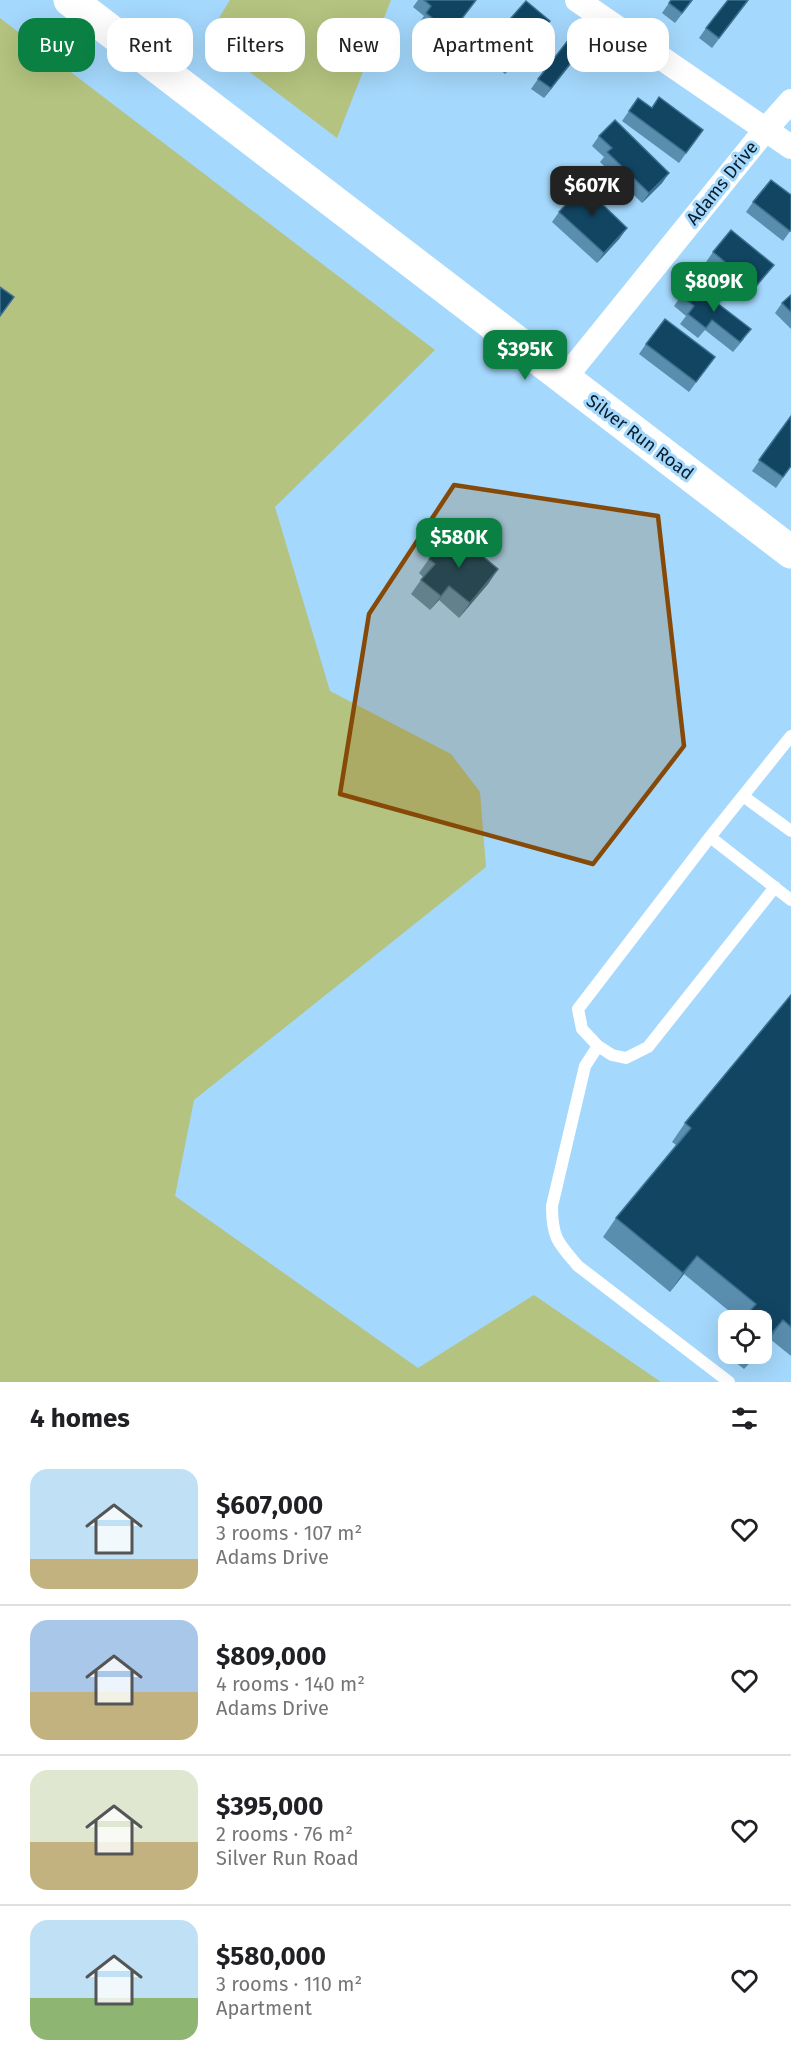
<!DOCTYPE html>
<html lang="en">
<head>
<meta charset="utf-8">
<style>
	:root { --surface:#fff; --page:#f6f6f6; --text:#202124; --muted:#757577; --line:#e0e0e0; --accent:#0b8043 }
	body { margin:0; font-family:"Fira Sans",sans-serif; background:var(--page); color:var(--text); height:100vh; display:flex; flex-direction:column; font-size:22px; white-space:nowrap }
	* { box-sizing:border-box; margin:0 }
	p { font-size:20px; color:var(--muted) }
	.icon { flex:none; width:33px; height:33px; fill:none; stroke:currentColor; stroke-width:2; stroke-linecap:round; stroke-linejoin:round }
	.map { position:relative; height:1382px; overflow:hidden }
	.sheet { display:flex; flex-direction:column; background:var(--surface); flex:1 }
	.sheet>* { flex:none }
	.top-card { position:absolute; left:18px; top:18px; width:756px; height:54px; display:flex; gap:12px }
	.fabs { position:absolute; left:718px; top:1310px; display:grid; gap:12px }
	.fabs a { display:grid; place-items:center; width:54px; height:54px; border-radius:12px; background:var(--surface); box-shadow:0 6px 24px #0002; font-size:30px }
	.price { position:absolute; translate:-50% -51px; padding:0 14px; border-radius:12px; background:var(--accent); color:#fff; font-size:20px; line-height:39px; filter:drop-shadow(0 2px 3px #0008) }
	.price::after { content:''; position:absolute; left:50%; top:36px; width:18px; height:14px; margin-left:-9px; background:inherit; clip-path:polygon(0 0,100% 0,50% 100%) }
	.price.current { background:#222; color:#fff }
	ul { padding:0; list-style:none }
	li { display:flex; align-items:center; gap:18px; height:150px; padding:0 30px }
	li+li { border-top:2px solid var(--line) }
	li span { display:grid; place-items:center; flex:none; width:168px; height:120px; border-radius:18px; color:#555 }
	li>.icon { margin-inline-start:auto }
	span .icon { width:72px; height:72px; fill:#fffc; stroke-width:1 }
	li b { font-size:26px }
	h2 { display:flex; justify-content:space-between; align-items:center; height:72px; padding:0 30px; font-size:26px }
	.chip { padding:0 21px; border-radius:18px; background:var(--surface); box-shadow:0 6px 24px #0002; font-size:21px; line-height:54px }
	.chip.current { background:var(--accent); color:#fff }
	.map>svg:first-child { display:block }
</style>
</head>
<body>
<div class="map">
<svg width="791" height="1382" viewBox="0 0 791 1382">
	<rect width="100%" height="100%" fill="#a4d8fc"/>
	<path fill="#b4c37f" d="M 230,0 L 391,0 L 337,138 L 206,39 Z
		M 0,18 L 435,350 L 275,507 L 330,691 L 451,754 L 480,792 L 486,867 L 194,1100 L 175,1196 L 418,1368 L 534,1295 L 661,1382 L 0,1382 Z"/>
	<g fill="none" stroke-linecap="round" stroke-linejoin="round">
		<path stroke="#fff" stroke-width="12" d="M 743,796 L 791,831
			M 710,837 L 791,900
			M 775,887 L 648,1047 L 626,1058 L 612,1055 L 598,1046 L 582,1029 L 578,1009 L 710,837 L 791,736
			M 598,1046 L 585,1066 L 552,1206 C 552,1238 558,1243 578,1266 L 729,1382"/>
		<path stroke="#fff" stroke-width="24" d="M 577,0 L 791,147
			M 564,379 L 766,129 L 791,101"/>
		<path stroke="#fff" stroke-width="33" d="M 70,0 L 791,552"/>
	</g>
	<path fill="#5a8eaf" d="M 418,0 L 476,0 L 444,43 L 419,23 L 424,16 L 413,7 Z
		M 671,0 L 693,0 L 675,23 L 662,13 Z
		M 749,0 L 712,48 L 699,38 L 706,28 Z
		M 542,31 L 505,74 L 481,54 L 488,44 Z
		M 589,41 L 544,98 L 531,89 L 538,79 Z
		M 638,98 L 652,108 L 703,130 L 679,163 L 622,121 Z
		M 599,136 L 669,173 L 662,183 L 642,203 L 600,162 L 604,157 L 592,146 Z
		M 571,185 L 601,204 L 620,238 L 597,263 L 552,222 L 559,212 L 570,200 L 564,195 Z
		M 753,202 L 791,230 L 783,241 L 746,212 Z
		M 713,252 L 774,265 L 748,297 L 706,262 Z
		M 791,295 L 791,329 L 775,313 L 782,303 Z
		M 681,296 L 744,339 L 733,352 L 705,330 L 698,338 L 680,324 L 686,316 L 674,306 Z
		M 646,344 L 715,357 L 689,392 L 639,354 Z
		M 791,416 L 791,466 L 776,488 L 752,471 Z
		M 429,559 L 498,569 L 488,584 L 459,618 L 439,600 L 430,610 L 411,594 L 423,577 L 419,573 Z
		M 791,995 L 791,1356 L 770,1339 L 762,1348 L 762,1320 L 740,1320 L 684,1274 L 670,1292 L 603,1237 L 616,1218 L 676,1145 L 672,1142 L 685,1123 Z
		M 729,1337 L 729,1353 L 758,1353 L 744,1369 L 720,1350 Z"/>
	<path fill="#3d7190" d="M 550,21 L 542,31 L 505,74 L 512,64 Z
		M 596,31 L 589,41 L 544,98 L 551,88 Z
		M 669,173 L 662,183 L 642,203 L 649,193 Z
		M 627,228 L 620,238 L 597,263 L 604,253 Z
		M 774,265 L 766,275 L 748,297 L 755,287 Z
		M 498,569 L 488,584 L 459,618 L 470,603 Z
		M 449,586 L 439,600 L 430,610 L 441,596 Z
		M 697,1256 L 684,1274 L 670,1292 L 683,1273 Z
		M 783,1320 L 770,1339 L 762,1348 L 762,1345 Z
		M 756,1353 L 758,1353 L 744,1369 Z"/>
	<path fill="#114562" stroke="#3d7190" stroke-width="1.5" d="M 424,0 L 476,0 L 451,33 L 426,13 L 431,6 Z
		M 671,0 L 692,0 L 682,13 L 669,3 Z
		M 728,0 L 748,0 L 719,38 L 706,28 Z
		M 526,1 L 550,21 L 512,64 L 488,44 Z
		M 583,21 L 596,31 L 551,88 L 538,79 Z
		M 659,97 L 703,130 L 686,153 L 629,111 L 638,98 L 652,108 Z
		M 615,120 L 669,173 L 649,193 L 607,152 L 612,148 L 599,136 Z
		M 578,176 L 604,200 L 601,203 L 627,228 L 604,253 L 559,212 L 578,191 L 571,185 Z
		M 771,180 L 791,195 L 791,229 L 790,231 L 753,202 Z
		M 731,230 L 774,265 L 755,287 L 713,252 Z
		M 691,283 L 751,329 L 740,342 L 712,320 L 706,328 L 688,314 L 694,306 L 681,296 Z
		M 0,287 L 14,297 L 0,316 Z
		M 791,295 L 791,312 L 782,303 Z
		M 665,319 L 715,357 L 696,382 L 646,344 Z
		M 791,416 L 791,466 L 783,477 L 759,460 Z
		M 453,531 L 498,569 L 470,603 L 449,586 L 441,596 L 421,580 L 435,564 L 429,559 Z
		M 791,995 L 791,1327 L 783,1320 L 762,1345 L 762,1320 L 742,1320 L 756,1304 L 697,1256 L 683,1273 L 616,1218 L 691,1128 L 685,1123 Z"/>
	<path fill="#864907" fill-opacity="0.2" stroke="#864907" stroke-width="4.5" stroke-linejoin="round" d="M 454,485 L 658,516 L 684,746 L 593,864 L 340,794 L 369,614 Z"/>
	<g text-anchor="middle" stroke-width="6" stroke-linejoin="round" paint-order="stroke">
		<g font-size="18" fill="#091d2a" stroke="#a4d8fc">
			<text transform="translate(722 183) rotate(-51)" y="6">Adams Drive</text>
			<text transform="translate(640 437) rotate(37)" y="6">Silver Run Road</text>
		</g>
	</g>
</svg>
<div class="fabs">
<a><svg class="icon" aria-label="locate" viewBox="0 0 24 24"><circle cx="12" cy="12" r="6"/><path d="M12 2v4M12 18v4M2 12h4M18 12h4"/></svg></a>
</div>
<b class="price current" style="left:592px;top:217px">$607K</b>
<b class="price" style="left:714px;top:313px">$809K</b>
<b class="price" style="left:525px;top:381px">$395K</b>
<b class="price" style="left:459px;top:569px">$580K</b>
<div class="top-card">
<a class="chip current">Buy</a>
<a class="chip">Rent</a>
<a class="chip">Filters</a>
<a class="chip">New</a>
<a class="chip">Apartment</a>
<a class="chip">House</a>
</div>
</div>
<section class="sheet">
<h2>4 homes<svg class="icon" aria-label="filters" viewBox="0 0 24 24"><path d="M4 7h16M4 17h16"/><circle cx="9" cy="7" r="2"/><circle cx="15" cy="17" r="2"/></svg></h2>
<ul>
<li><span style="background:linear-gradient(#bfe0f5 75%,#c2b280 0)"><svg class="icon" aria-label="home" viewBox="0 0 24 24"><path d="M3 11l9-7 9 7M6 9v11h12V9"/></svg></span><div><b>$607,000</b><p>3 rooms · 107 m²</p><p>Adams Drive</p></div><svg class="icon" aria-label="heart" viewBox="0 0 24 24"><path d="M12 20l-8-8c-3-5 5-10 8-4 3-6 11-1 8 4z"/></svg></li>
<li><span style="background:linear-gradient(#a9c7e8 60%,#c2b280 0)"><svg class="icon" aria-label="home" viewBox="0 0 24 24"><path d="M3 11l9-7 9 7M6 9v11h12V9"/></svg></span><div><b>$809,000</b><p>4 rooms · 140 m²</p><p>Adams Drive</p></div><svg class="icon" aria-label="heart" viewBox="0 0 24 24"><path d="M12 20l-8-8c-3-5 5-10 8-4 3-6 11-1 8 4z"/></svg></li>
<li><span style="background:linear-gradient(#dfe7d0 60%,#c2b280 0)"><svg class="icon" aria-label="home" viewBox="0 0 24 24"><path d="M3 11l9-7 9 7M6 9v11h12V9"/></svg></span><div><b>$395,000</b><p>2 rooms · 76 m²</p><p>Silver Run Road</p></div><svg class="icon" aria-label="heart" viewBox="0 0 24 24"><path d="M12 20l-8-8c-3-5 5-10 8-4 3-6 11-1 8 4z"/></svg></li>
<li><span style="background:linear-gradient(#bfe0f5 65%,#8fb573 0)"><svg class="icon" aria-label="home" viewBox="0 0 24 24"><path d="M3 11l9-7 9 7M6 9v11h12V9"/></svg></span><div><b>$580,000</b><p>3 rooms · 110 m²</p><p>Apartment</p></div><svg class="icon" aria-label="heart" viewBox="0 0 24 24"><path d="M12 20l-8-8c-3-5 5-10 8-4 3-6 11-1 8 4z"/></svg></li>
</ul>
</section>
</body>
</html>
